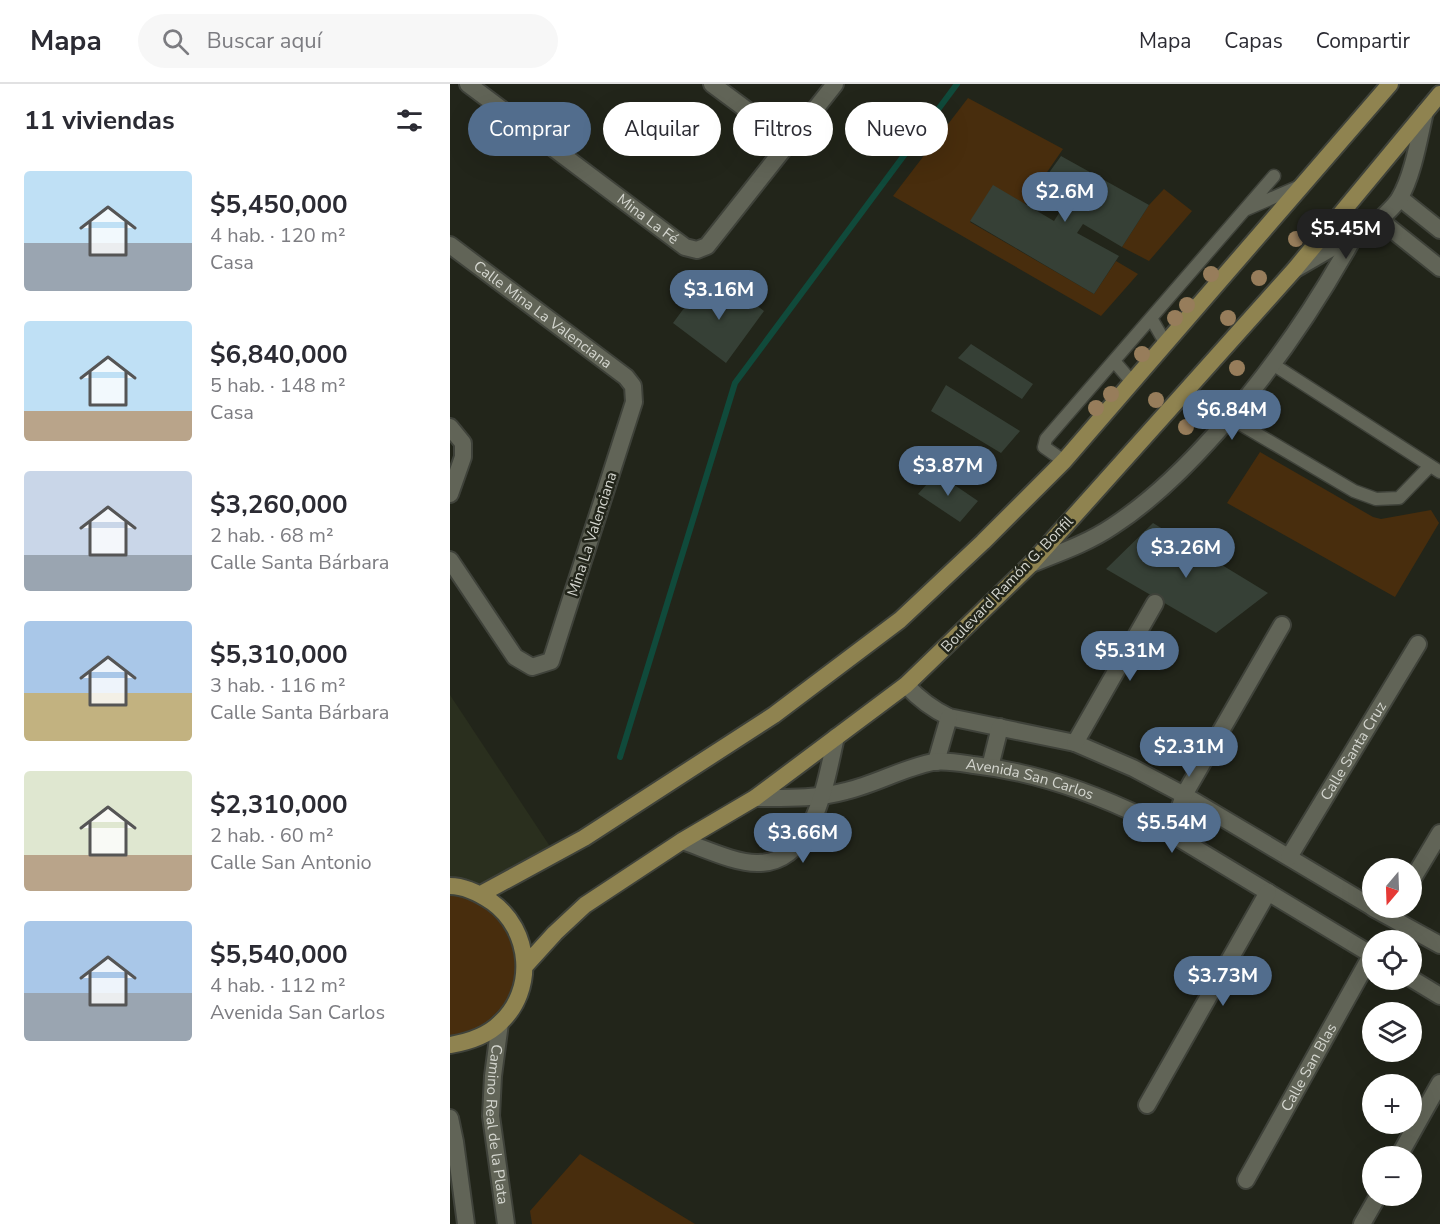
<!DOCTYPE html>
<html lang="es">
<head>
<meta charset="utf-8">
<style>
	:root { --surface:#fff; --page:#f7f7f7; --text:#2b2b33; --muted:#7c7c81; --line:#e1e1e2; --accent:#526d8d }
	body { margin:0; font-family:"Nunito Sans",sans-serif; background:var(--page); color:var(--text); height:100vh; display:flex; flex-direction:column; font-size:22px; white-space:nowrap }
	* { box-sizing:border-box; margin:0 }
	p { font-size:20px; color:var(--muted) }
	.icon { flex:none; width:33px; height:33px; fill:none; stroke:currentColor; stroke-width:2; stroke-linecap:round; stroke-linejoin:round }
	.map { position:relative; flex:1; overflow:hidden }
	.side { display:flex; flex-direction:column; background:var(--surface); width:450px }
	.side>* { flex:none }
	.hud { position:absolute; left:18px; top:18px; width:570px; height:54px; display:flex; gap:12px }
	.needle { width:39px; rotate:199deg }
	.tools { position:absolute; left:912px; top:774px; display:grid; gap:12px }
	.tools a { display:grid; place-items:center; width:60px; height:60px; border-radius:50%; background:var(--surface); box-shadow:0 6px 24px #0002; font-size:30px }
	.price { position:absolute; translate:-50% -51px; padding:0 14px; border-radius:21px; background:var(--accent); color:#fff; font-size:20px; line-height:39px; filter:drop-shadow(0 2px 3px #0008) }
	.price::after { content:''; position:absolute; left:50%; top:36px; width:18px; height:14px; margin-left:-9px; background:inherit; clip-path:polygon(0 0,100% 0,50% 100%) }
	.price.on { background:#222; color:#fff }
	ul { padding:0; list-style:none }
	li { display:flex; align-items:center; gap:18px; height:150px; padding:0 24px }
	li span { display:grid; place-items:center; flex:none; width:168px; height:120px; border-radius:6px; color:#555 }
	li>.icon { margin-inline-start:auto }
	span .icon { width:72px; height:72px; fill:#fffc; stroke-width:1 }
	li b { font-size:26px }
	h2 { display:flex; justify-content:space-between; align-items:center; height:72px; padding:0 24px; font-size:26px }
	.tag { padding:0 21px; border-radius:27px; background:var(--surface); box-shadow:0 6px 24px #0002; font-size:21px; line-height:54px }
	.tag.on { background:var(--accent); color:#fff }
	header { display:flex; align-items:center; gap:36px; box-sizing:border-box; height:84px; padding:0 30px; background:var(--surface); border-bottom:2px solid var(--line) }
	header strong { font-size:28px }
	nav { display:flex; gap:33px; margin-inline-start:auto; font-size:21px }
	.search { width:420px; height:54px; background:var(--page); display:flex; align-items:center; gap:15px; box-sizing:border-box; padding:0 21px; border-radius:33px; color:var(--muted); font-size:22px }
	main { display:flex; flex:1; min-height:0 }
	.map>svg:first-child { display:block }
</style>
</head>
<body>
<header>
<strong>Mapa</strong>
<div class="search"><svg class="icon" aria-label="search" viewBox="0 0 24 24"><circle cx="10" cy="10" r="6"/><path d="M15 15l6 6"/></svg>Buscar aquí</div>
<nav><a>Mapa</a><a>Capas</a><a>Compartir</a></nav>
</header>
<main>
<section class="side">
<h2>11 viviendas<svg class="icon" aria-label="filters" viewBox="0 0 24 24"><path d="M4 7h16M4 17h16"/><circle cx="9" cy="7" r="2"/><circle cx="15" cy="17" r="2"/></svg></h2>
<ul>
<li><span style="background:linear-gradient(#bfe0f5 60%,#9aa5b1 0)"><svg class="icon" aria-label="home" viewBox="0 0 24 24"><path d="M3 11l9-7 9 7M6 9v11h12V9"/></svg></span><div><b>$5,450,000</b><p>4 hab. · 120 m²</p><p>Casa</p></div></li>
<li><span style="background:linear-gradient(#bfe0f5 75%,#b9a48a 0)"><svg class="icon" aria-label="home" viewBox="0 0 24 24"><path d="M3 11l9-7 9 7M6 9v11h12V9"/></svg></span><div><b>$6,840,000</b><p>5 hab. · 148 m²</p><p>Casa</p></div></li>
<li><span style="background:linear-gradient(#c9d6e8 70%,#9aa5b1 0)"><svg class="icon" aria-label="home" viewBox="0 0 24 24"><path d="M3 11l9-7 9 7M6 9v11h12V9"/></svg></span><div><b>$3,260,000</b><p>2 hab. · 68 m²</p><p>Calle Santa Bárbara</p></div></li>
<li><span style="background:linear-gradient(#a9c7e8 60%,#c2b280 0)"><svg class="icon" aria-label="home" viewBox="0 0 24 24"><path d="M3 11l9-7 9 7M6 9v11h12V9"/></svg></span><div><b>$5,310,000</b><p>3 hab. · 116 m²</p><p>Calle Santa Bárbara</p></div></li>
<li><span style="background:linear-gradient(#dfe7d0 70%,#b9a48a 0)"><svg class="icon" aria-label="home" viewBox="0 0 24 24"><path d="M3 11l9-7 9 7M6 9v11h12V9"/></svg></span><div><b>$2,310,000</b><p>2 hab. · 60 m²</p><p>Calle San Antonio</p></div></li>
<li><span style="background:linear-gradient(#a9c7e8 60%,#9aa5b1 0)"><svg class="icon" aria-label="home" viewBox="0 0 24 24"><path d="M3 11l9-7 9 7M6 9v11h12V9"/></svg></span><div><b>$5,540,000</b><p>4 hab. · 112 m²</p><p>Avenida San Carlos</p></div></li>
</ul>
</section>
<div class="map">
<svg width="990" height="1140" viewBox="0 0 990 1140">
	<rect width="100%" height="100%" fill="#22251a"/>
	<path fill="#2a2f1e" d="M 0,611 L 105,770 L 31,810 L 0,802 Z"/>
	<path fill="#482d0d" d="M 518,14 L 613,65 L 575,120 L 543,102 L 520,138 L 644,210 L 666,177 L 688,190 L 651,232 L 443,112 Z
		M 714,105 L 742,127 L 699,177 L 672,163 L 699,121 Z
		M 810,368 L 923,433 L 931,435 L 981,426 L 989,439 L 945,513 L 777,419 Z
		M 0,803 L 52,825 L 75,882 L 50,939 L 0,961 Z
		M 130,1070 L 245,1140 L 82,1140 L 80,1127 Z"/>
	<g fill="none" stroke-linecap="round" stroke-linejoin="round">
		<path stroke="#104a3b" stroke-width="6" d="M 170,673 L 285,299 L 507,0"/>
	</g>
	<path fill="#364036" d="M 611,72 L 699,121 L 672,163 L 633,140 L 627,149 L 669,172 L 644,210 L 520,137 L 543,101 L 604,137 L 611,126 L 583,111 Z
		M 285,205 L 314,227 L 276,279 L 223,239 L 243,212 Z
		M 521,260 L 583,300 L 572,315 L 508,274 Z
		M 496,301 L 570,347 L 551,369 L 481,327 Z
		M 487,389 L 528,417 L 510,438 L 468,410 Z
		M 703,439 L 818,509 L 766,549 L 656,485 Z"/>
	<g fill="none" stroke-linecap="round" stroke-linejoin="round">
		<defs>
			<path id="service" d="M 797,125 L 850,102
				M 701,234 L 716,260
				M 664,277 L 682,298
				M 824,281 L 990,388
				M 780,334 L 904,407 L 926,415 L 949,414 L 980,382
				M 614,377 L 594,363 L 596,355 L 824,92"/>
			<g id="minor">
				<path id="s1" d="M 18,0 L 235,163 L 247,166 L 257,162 L 385,0"/>
				<path d="M 262,0 L 340,58"/>
				<path d="M 950,114 L 990,146"/>
				<path d="M 930,136 L 990,184"/>
				<path id="s2" d="M 0,161 L 176,293 L 183,302 L 184,318 L 101,577 L 82,583 L 65,573 L 0,476"/>
				<path d="M 847,184 L 930,136 C 936,129 944,123 949,115 C 963,92 969,54 975,28"/>
				<path d="M 0,343 L 13,359 L 13,373 L 0,410"/>
				<path d="M 581,480 C 609,469 638,459 663,442 C 703,416 736,383 767,348 C 822,287 866,222 905,151"/>
				<path d="M 456,601 C 469,615 482,625 499,633 L 625,659 L 683,684 L 734,711 L 922,823"/>
				<path d="M 625,659 L 705,519"/>
				<path d="M 486,678 L 499,633"/>
				<path d="M 540,683 L 550,643"/>
				<path id="s3" d="M 305,714 C 336,714 367,715 396,707 C 426,700 453,684 483,678 C 495,676 511,679 524,681 C 585,688 642,708 697,735 L 922,871"/>
				<path d="M 721,749 L 734,711 L 832,541"/>
				<path d="M 232,757 C 254,764 284,779 307,779 C 365,780 376,695 386,653"/>
				<path id="s4" d="M 839,773 L 968,560"/>
				<path d="M 962,796 L 990,749"/>
				<path d="M 923,824 L 990,861"/>
				<path d="M 962,895 L 990,912"/>
				<path id="s5" d="M 50,939 L 43,992 L 41,1032 L 56,1140"/>
				<path d="M 697,1021 L 818,808"/>
				<path d="M 0,1034 L 5,1058 L 16,1140"/>
				<path d="M 949,1072 L 990,999"/>
				<path id="s6" d="M 796,1096 L 922,870"/>
				<path d="M 912,1140 L 928,1112"/>
			</g>
			<path id="primary" d="M 0,802 C 15,802 30,810 42,818 C 81,846 86,906 50,939 C 37,952 18,958 0,961
				M 31,810 L 134,754 L 324,631 L 450,536 L 533,458 L 614,377 L 940,0
				M 75,882 L 105,849 L 135,821 L 232,757 L 305,714 L 456,601 L 581,480 L 845,185 L 990,10"/>
		</defs>
		<use href="#service" stroke="#3f423a" stroke-width="15"/>
		<use href="#minor" stroke="#3f423a" stroke-width="20"/>
		<use href="#primary" stroke="#3f423a" stroke-width="20"/>
		<use href="#service" stroke="#616457" stroke-width="12"/>
		<use href="#minor" stroke="#616457" stroke-width="16"/>
		<use href="#primary" stroke="#8f8350" stroke-width="16"/>
	</g>
	<g fill="#977d5b">
		<circle cx="846" cy="155" r="8"/>
		<circle cx="761" cy="190" r="8"/>
		<circle cx="809" cy="194" r="8"/>
		<circle cx="737" cy="221" r="8"/>
		<circle cx="725" cy="234" r="8"/>
		<circle cx="778" cy="234" r="8"/>
		<circle cx="692" cy="270" r="8"/>
		<circle cx="787" cy="284" r="8"/>
		<circle cx="661" cy="310" r="8"/>
		<circle cx="706" cy="316" r="8"/>
		<circle cx="646" cy="324" r="8"/>
		<circle cx="736" cy="343" r="8"/>
	</g>
	<g text-anchor="middle" stroke-width="5" stroke-linejoin="round" paint-order="stroke">
		<g font-size="15" fill="#d4d6cf" stroke="#22251a">
			<text dy="5" stroke="none"><textPath href="#s1" startOffset="225">Mina La Fé</textPath></text>
			<text dy="5" stroke="none"><textPath href="#s2" startOffset="116">Calle Mina La Valenciana</textPath></text>
			<text transform="translate(142 450) rotate(-72)" y="5">Mina La Valenciana</text>
			<text transform="translate(557 500) rotate(-46)" y="5">Boulevard Ramón G. Bonfil</text>
			<text dy="5" stroke="none"><textPath href="#s4" startOffset="124">Calle Santa Cruz</textPath></text>
			<text dy="5" stroke="none"><textPath href="#s3" startOffset="282">Avenida San Carlos</textPath></text>
			<text dy="5" stroke="none"><textPath href="#s6" startOffset="129">Calle San Blas</textPath></text>
			<text dy="5" stroke="none"><textPath href="#s5" startOffset="102">Camino Real de la Plata</textPath></text>
		</g>
	</g>
</svg>
<div class="tools">
<a><svg class="needle" viewBox="-14 -14 28 28"><path d="M0-13l5 13h-10z" fill="#e53935"/><path d="M0 13l5-13h-10z" fill="#7c7c81"/></svg></a>
<a><svg class="icon" aria-label="locate" viewBox="0 0 24 24"><circle cx="12" cy="12" r="6"/><path d="M12 2v4M12 18v4M2 12h4M18 12h4"/></svg></a>
<a><svg class="icon" aria-label="layers" viewBox="0 0 24 24"><path d="M12 4l9 5-9 5-9-5zM3 14l9 5 9-5"/></svg></a>
<a>+</a>
<a>−</a>
</div>
<b class="price" style="left:615px;top:139px">$2.6M</b>
<b class="price on" style="left:896px;top:176px">$5.45M</b>
<b class="price" style="left:269px;top:237px">$3.16M</b>
<b class="price" style="left:782px;top:357px">$6.84M</b>
<b class="price" style="left:498px;top:413px">$3.87M</b>
<b class="price" style="left:736px;top:495px">$3.26M</b>
<b class="price" style="left:680px;top:598px">$5.31M</b>
<b class="price" style="left:739px;top:694px">$2.31M</b>
<b class="price" style="left:722px;top:770px">$5.54M</b>
<b class="price" style="left:353px;top:780px">$3.66M</b>
<b class="price" style="left:773px;top:923px">$3.73M</b>
<div class="hud">
<a class="tag on">Comprar</a>
<a class="tag">Alquilar</a>
<a class="tag">Filtros</a>
<a class="tag">Nuevo</a>
</div>
</div>
</main>
</body>
</html>
